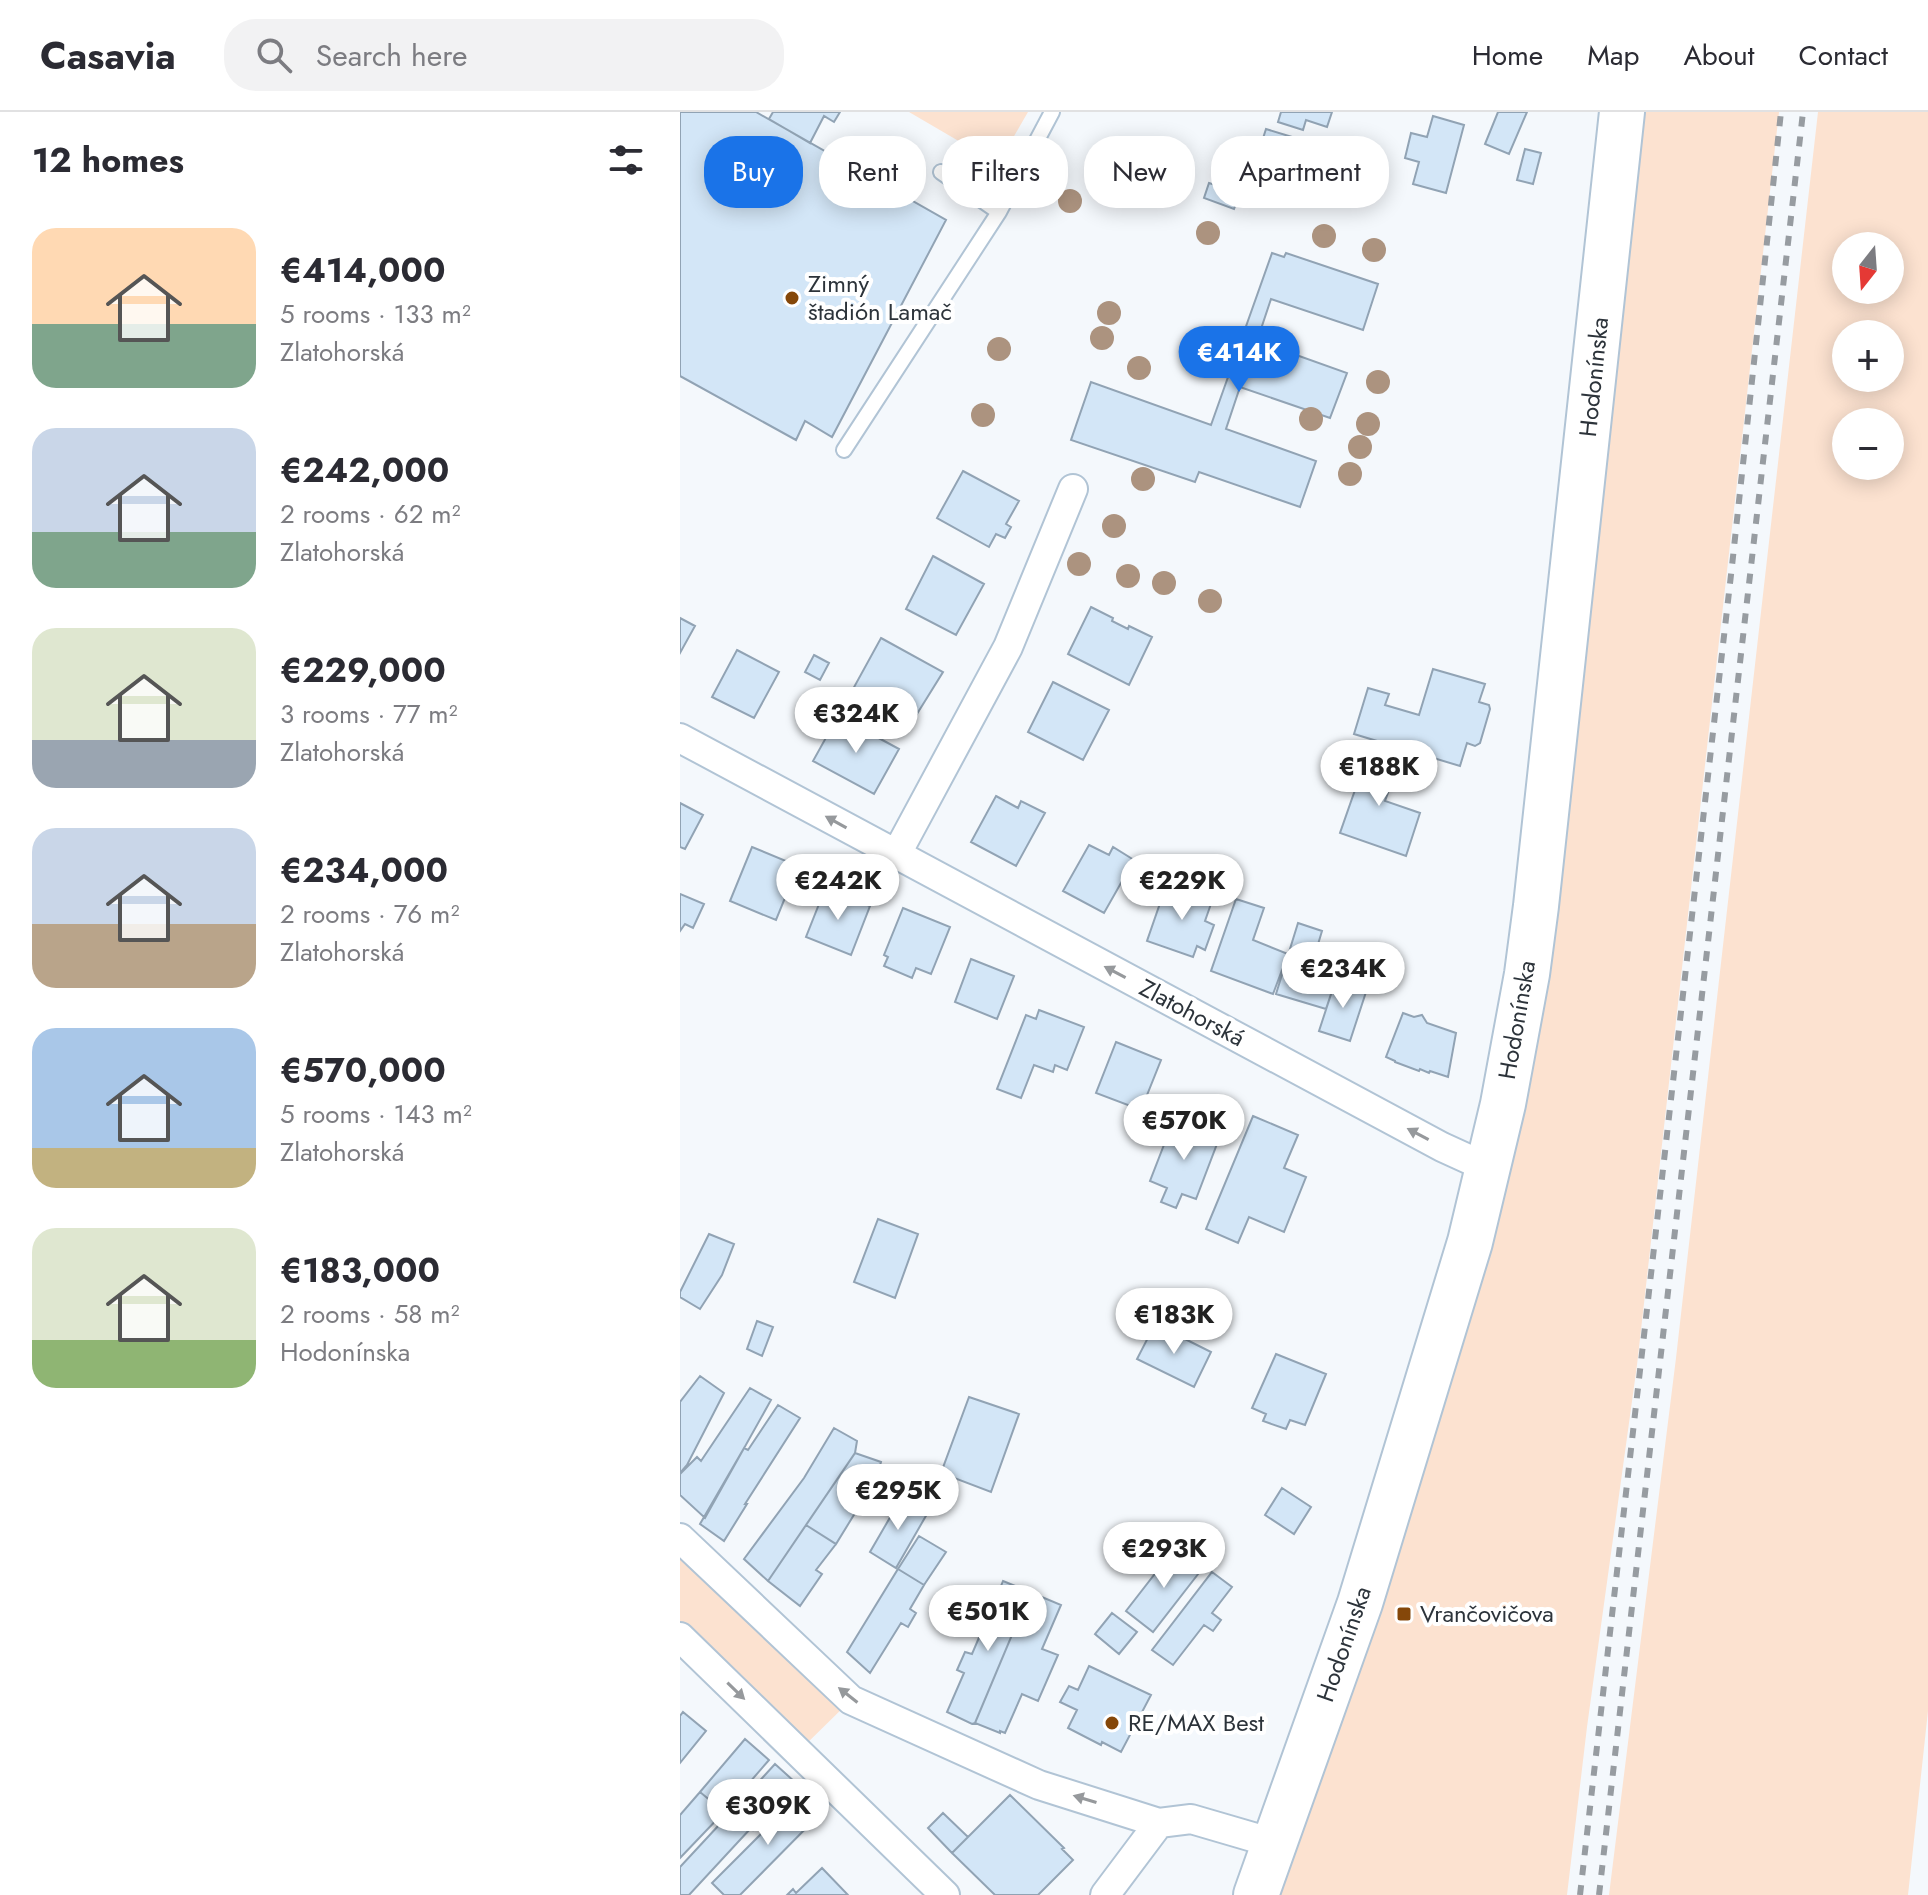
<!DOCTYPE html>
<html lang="en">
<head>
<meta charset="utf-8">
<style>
	:root { --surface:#fff; --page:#f2f2f3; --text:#2b2b33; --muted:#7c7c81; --line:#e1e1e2; --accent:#1a73e8 }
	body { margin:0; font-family:Jost,sans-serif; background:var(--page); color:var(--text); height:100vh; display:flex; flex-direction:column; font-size:30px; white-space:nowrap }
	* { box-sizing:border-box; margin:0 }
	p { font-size:26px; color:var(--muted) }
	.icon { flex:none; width:44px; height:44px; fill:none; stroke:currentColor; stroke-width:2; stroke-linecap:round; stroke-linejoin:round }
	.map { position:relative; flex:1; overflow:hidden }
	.details { display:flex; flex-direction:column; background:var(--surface); width:680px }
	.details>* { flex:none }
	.hud { position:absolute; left:24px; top:24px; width:760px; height:72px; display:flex; gap:16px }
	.needle { width:52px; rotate:197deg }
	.fabs { position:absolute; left:1152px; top:120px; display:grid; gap:16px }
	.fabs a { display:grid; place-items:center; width:72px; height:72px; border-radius:50%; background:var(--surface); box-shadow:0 4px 20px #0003; font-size:40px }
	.price { position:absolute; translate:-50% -68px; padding:0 18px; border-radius:28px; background:#fff; color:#222; font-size:26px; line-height:52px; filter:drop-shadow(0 2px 4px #0008) }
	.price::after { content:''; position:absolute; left:50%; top:48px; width:24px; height:18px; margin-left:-12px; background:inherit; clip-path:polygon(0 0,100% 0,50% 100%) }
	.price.active { background:var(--accent); color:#fff }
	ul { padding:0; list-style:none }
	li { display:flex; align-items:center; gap:24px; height:200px; padding:0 32px }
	li span { display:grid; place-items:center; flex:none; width:224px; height:160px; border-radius:24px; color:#555 }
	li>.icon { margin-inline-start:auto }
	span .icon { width:96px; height:96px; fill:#fffc; stroke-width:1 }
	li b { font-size:34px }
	h2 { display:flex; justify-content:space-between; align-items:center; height:96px; padding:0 32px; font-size:34px }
	.chip { padding:0 28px; border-radius:32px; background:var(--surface); box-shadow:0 4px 20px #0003; font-size:28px; line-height:72px }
	.chip.active { background:var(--accent); color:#fff }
	header { display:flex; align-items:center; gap:48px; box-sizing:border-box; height:112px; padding:0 40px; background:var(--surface); border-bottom:2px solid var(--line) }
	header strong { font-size:38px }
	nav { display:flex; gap:44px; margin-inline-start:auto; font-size:28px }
	.search { width:560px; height:72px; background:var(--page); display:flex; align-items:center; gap:20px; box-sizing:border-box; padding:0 28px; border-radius:32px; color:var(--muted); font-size:30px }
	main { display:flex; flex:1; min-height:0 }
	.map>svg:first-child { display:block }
</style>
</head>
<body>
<header>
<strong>Casavia</strong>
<div class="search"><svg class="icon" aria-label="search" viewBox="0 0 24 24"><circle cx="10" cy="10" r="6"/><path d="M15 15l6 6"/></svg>Search here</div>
<nav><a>Home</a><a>Map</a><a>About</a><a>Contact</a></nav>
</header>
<main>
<section class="details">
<h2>12 homes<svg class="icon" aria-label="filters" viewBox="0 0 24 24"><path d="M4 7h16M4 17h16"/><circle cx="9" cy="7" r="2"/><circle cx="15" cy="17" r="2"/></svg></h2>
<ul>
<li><span style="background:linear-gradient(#ffd9b3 60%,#7fa58c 0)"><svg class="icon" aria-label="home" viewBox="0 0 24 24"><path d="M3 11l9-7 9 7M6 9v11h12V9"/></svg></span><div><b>€414,000</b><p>5 rooms · 133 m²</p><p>Zlatohorská</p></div></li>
<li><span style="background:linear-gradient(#c9d6e8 65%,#7fa58c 0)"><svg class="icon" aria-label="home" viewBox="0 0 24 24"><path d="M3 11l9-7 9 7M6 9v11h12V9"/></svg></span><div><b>€242,000</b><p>2 rooms · 62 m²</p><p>Zlatohorská</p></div></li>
<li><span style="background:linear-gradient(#dfe7d0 70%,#9aa5b1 0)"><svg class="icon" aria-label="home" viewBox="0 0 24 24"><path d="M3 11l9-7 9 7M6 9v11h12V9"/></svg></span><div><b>€229,000</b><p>3 rooms · 77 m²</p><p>Zlatohorská</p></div></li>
<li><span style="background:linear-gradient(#c9d6e8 60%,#b9a48a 0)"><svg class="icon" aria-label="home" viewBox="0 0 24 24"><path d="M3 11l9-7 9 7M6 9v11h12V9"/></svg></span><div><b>€234,000</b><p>2 rooms · 76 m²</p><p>Zlatohorská</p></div></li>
<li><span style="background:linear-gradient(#a9c7e8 75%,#c2b280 0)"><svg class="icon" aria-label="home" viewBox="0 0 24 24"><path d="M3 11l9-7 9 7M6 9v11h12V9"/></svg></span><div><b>€570,000</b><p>5 rooms · 143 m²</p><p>Zlatohorská</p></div></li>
<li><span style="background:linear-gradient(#dfe7d0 70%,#8fb573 0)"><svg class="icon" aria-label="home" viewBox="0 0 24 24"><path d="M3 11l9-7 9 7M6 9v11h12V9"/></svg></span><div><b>€183,000</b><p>2 rooms · 58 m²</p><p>Hodonínska</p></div></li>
</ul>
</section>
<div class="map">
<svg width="1248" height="1783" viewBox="0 0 1248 1783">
	<rect width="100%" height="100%" fill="#f4f8fc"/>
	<path fill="#fce2d0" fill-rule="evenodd" d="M 229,0 L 348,0 L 318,52 Z
		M 942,0 L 1099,0 L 957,1253 L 907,1615 L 887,1783 L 576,1783 L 790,1131 Z
		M 1138,0 L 1248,0 L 1248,1599 L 1228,1783 L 929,1783 L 996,1246 ZM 1210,134 L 1210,178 L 1166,178 L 1166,134 ZM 1166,222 L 1210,222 L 1210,266 L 1166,266 ZM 1166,310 L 1210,310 L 1210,354 L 1166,354 Z
		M 0,1426 L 171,1588 L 119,1639 L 0,1525 Z"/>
	<path fill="#d3e6f7" stroke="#91a3b4" stroke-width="2" d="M 0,0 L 76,0 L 266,108 L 152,325 L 125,309 L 116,328 L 0,264 Z
		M 93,0 L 160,0 L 154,10 L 144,4 L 130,31 L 89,7 Z
		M 601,0 L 652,0 L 647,15 L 626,8 L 623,18 L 598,10 Z
		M 818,0 L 847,0 L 829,42 L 805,32 Z
		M 753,4 L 784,13 L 766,81 L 733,72 L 739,50 L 725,46 L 731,21 L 747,25 Z
		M 586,17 L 612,25 L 604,50 L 578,42 Z
		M 845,37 L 861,41 L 853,72 L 837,68 Z
		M 529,71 L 560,81 L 554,97 L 524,86 Z
		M 592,141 L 604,145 L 606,141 L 698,172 L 683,218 L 591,187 L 577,229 L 667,261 L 650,306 L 560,275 L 546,317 L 636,349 L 620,395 L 519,360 L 515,370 L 391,328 L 411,270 L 531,313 Z
		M 283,359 L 339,389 L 326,412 L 331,415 L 325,426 L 316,422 L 309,435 L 257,406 Z
		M 253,444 L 304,472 L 276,523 L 226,497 Z
		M 411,495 L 433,506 L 432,509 L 448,517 L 449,514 L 472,525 L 449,573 L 388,542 Z
		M 0,506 L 15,514 L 0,541 Z
		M 201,526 L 263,560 L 232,610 L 173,577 Z
		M 57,538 L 99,560 L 74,606 L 32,585 Z
		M 134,543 L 149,551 L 140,568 L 125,560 Z
		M 753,557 L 805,572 L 799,590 L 809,593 L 810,597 L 800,631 L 795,634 L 787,631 L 780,654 L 674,622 L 688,576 L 709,582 L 705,593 L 739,603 Z
		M 373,570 L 429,598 L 403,648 L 348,620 Z
		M 158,604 L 219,637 L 194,682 L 133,649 Z
		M 689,638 L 720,648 L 705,689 L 740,701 L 726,744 L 660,721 Z
		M 316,684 L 338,696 L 341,689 L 365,701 L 336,754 L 291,730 Z
		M 0,691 L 23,703 L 5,737 L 0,735 Z
		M 409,733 L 429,743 L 433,735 L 454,748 L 424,801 L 383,779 Z
		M 72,735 L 118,754 L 96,808 L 50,789 Z
		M 486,774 L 532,789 L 525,809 L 534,813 L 525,838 L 517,834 L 513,845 L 467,829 Z
		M 145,777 L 190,794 L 171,843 L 126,825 Z
		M 0,782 L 24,792 L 13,816 L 5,812 L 0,819 Z
		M 556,787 L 584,796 L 573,828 L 608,842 L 593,882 L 531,859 Z
		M 223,796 L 270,815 L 251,862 L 236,856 L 232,866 L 204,854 L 208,845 L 204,843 Z
		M 618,811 L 642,819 L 630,859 L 656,867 L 646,897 L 596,882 Z
		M 291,847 L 334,864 L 317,907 L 275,890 Z
		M 656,867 L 687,877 L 670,929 L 639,919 Z
		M 359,898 L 404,915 L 387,958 L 375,953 L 373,960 L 354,953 L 341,986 L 317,977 L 346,903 L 356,907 Z
		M 723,901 L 734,905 L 742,903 L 747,911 L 776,921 L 768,965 L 750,959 L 749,961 L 740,957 L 739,959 L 715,950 L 715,949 L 706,945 Z
		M 436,930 L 481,948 L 461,998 L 416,981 Z
		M 573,1004 L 618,1023 L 604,1056 L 626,1065 L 604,1120 L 569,1105 L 558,1131 L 526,1117 Z
		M 494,1007 L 540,1024 L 516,1087 L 502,1082 L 496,1096 L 481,1090 L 487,1076 L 470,1069 Z
		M 198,1107 L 238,1122 L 215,1186 L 174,1170 Z
		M 29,1122 L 54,1132 L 42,1163 L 20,1197 L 0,1185 L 0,1180 Z
		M 77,1209 L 93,1215 L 82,1244 L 67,1237 Z
		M 475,1212 L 531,1240 L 514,1275 L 457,1247 Z
		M 596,1242 L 646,1262 L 625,1313 L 610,1308 L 606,1317 L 583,1309 L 586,1302 L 572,1296 Z
		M 20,1264 L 44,1281 L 7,1353 L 0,1361 L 0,1290 Z
		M 70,1276 L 91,1288 L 25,1406 L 0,1383 L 0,1362 L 17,1345 L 21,1349 Z
		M 289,1285 L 339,1302 L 311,1380 L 261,1361 Z
		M 98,1293 L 120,1306 L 65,1392 L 67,1392 L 44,1429 L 20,1412 L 64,1336 L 68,1338 Z
		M 154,1316 L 177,1329 L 175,1341 L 88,1469 L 64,1447 L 124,1366 Z
		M 175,1341 L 201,1350 L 196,1367 L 156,1432 L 126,1413 Z
		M 602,1376 L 631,1395 L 614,1422 L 585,1403 Z
		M 216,1384 L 247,1402 L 216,1456 L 190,1440 L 212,1402 L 210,1395 Z
		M 126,1413 L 156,1432 L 136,1458 L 142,1462 L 120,1494 L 88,1469 Z
		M 239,1424 L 266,1440 L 244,1473 L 218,1457 Z
		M 495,1436 L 522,1457 L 473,1520 L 446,1499 Z
		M 218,1457 L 244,1473 L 230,1497 L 236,1501 L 228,1515 L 221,1511 L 190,1561 L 167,1540 Z
		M 532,1460 L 552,1475 L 532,1501 L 541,1508 L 533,1519 L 524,1513 L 493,1553 L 472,1538 Z
		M 323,1469 L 350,1480 L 295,1611 L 292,1612 L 267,1600 L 284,1561 L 277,1558 L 285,1540 L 292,1542 L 310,1500 L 303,1498 L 306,1491 L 313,1494 Z
		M 350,1480 L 381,1493 L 362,1537 L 378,1543 L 358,1589 L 342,1582 L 325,1621 L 320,1619 L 320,1621 L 295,1611 Z
		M 432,1501 L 457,1520 L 439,1542 L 415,1522 Z
		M 409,1554 L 471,1583 L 441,1640 L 422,1630 L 421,1633 L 388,1616 L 397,1598 L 380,1590 L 389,1574 L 398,1578 Z
		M 3,1600 L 26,1619 L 0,1651 L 0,1604 Z
		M 65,1627 L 89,1648 L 44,1700 L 20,1680 Z
		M 95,1652 L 116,1671 L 73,1718 L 52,1699 Z
		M 20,1680 L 44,1700 L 0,1746 L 0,1703 Z
		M 123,1680 L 143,1699 L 60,1783 L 44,1783 L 32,1771 Z
		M 330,1683 L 384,1736 L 382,1737 L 393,1748 L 358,1783 L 315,1783 L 272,1741 Z
		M 52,1699 L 71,1716 L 9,1783 L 0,1783 L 0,1755 Z
		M 263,1701 L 288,1725 L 272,1741 L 248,1716 Z
		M 142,1756 L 168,1783 L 107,1783 L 113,1777 L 116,1781 Z"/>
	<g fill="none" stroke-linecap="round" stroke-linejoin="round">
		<defs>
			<path id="lane" d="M 261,60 L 319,100
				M 164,338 L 319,100 L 372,0"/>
			<path id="street" d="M 0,626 L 762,1035 L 808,1056
				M 216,743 L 328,535 L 393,377
				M 0,1426 L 171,1588 L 359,1673 L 479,1711 L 511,1707 L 593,1731
				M 0,1525 L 265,1783
				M 425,1783 L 479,1711"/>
			<path id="primary" d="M 576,1783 L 680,1491 L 790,1130 L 823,992 L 847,862 L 856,794 L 942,0"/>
		</defs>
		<use href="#lane" stroke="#b1c4d5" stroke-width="18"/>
		<use href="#street" stroke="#b1c4d5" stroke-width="32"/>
		<use href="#primary" stroke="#b1c4d5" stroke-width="48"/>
		<use href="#lane" stroke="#fff" stroke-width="14"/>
		<use href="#street" stroke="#fff" stroke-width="28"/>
		<use href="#primary" stroke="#fff" stroke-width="44"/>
		<path stroke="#979ca1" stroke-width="6" stroke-dasharray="10 10" stroke-linecap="butt" d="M 900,1783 L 1052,454 L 1101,0
			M 919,1783 L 1123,0"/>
	</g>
	<g fill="#ac937f">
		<circle cx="390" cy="89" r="12"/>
		<circle cx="528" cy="121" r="12"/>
		<circle cx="644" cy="124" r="12"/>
		<circle cx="694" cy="138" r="12"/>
		<circle cx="429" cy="201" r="12"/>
		<circle cx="422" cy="226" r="12"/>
		<circle cx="319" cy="237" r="12"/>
		<circle cx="511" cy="239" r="12"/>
		<circle cx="459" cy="256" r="12"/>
		<circle cx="698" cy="270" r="12"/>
		<circle cx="303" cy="303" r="12"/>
		<circle cx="631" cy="307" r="12"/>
		<circle cx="688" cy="312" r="12"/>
		<circle cx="680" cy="335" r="12"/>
		<circle cx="670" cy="362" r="12"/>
		<circle cx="463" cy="367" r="12"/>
		<circle cx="434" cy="414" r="12"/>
		<circle cx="399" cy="452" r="12"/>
		<circle cx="448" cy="464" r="12"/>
		<circle cx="484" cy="471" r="12"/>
		<circle cx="530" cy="489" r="12"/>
	</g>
	<defs><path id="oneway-solid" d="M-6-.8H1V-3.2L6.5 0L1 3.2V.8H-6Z" transform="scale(2)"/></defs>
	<g fill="#96999c">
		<use href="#oneway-solid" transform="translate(156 710) rotate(-151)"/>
		<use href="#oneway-solid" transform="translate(435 860) rotate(-152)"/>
		<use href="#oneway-solid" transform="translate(738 1022) rotate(-152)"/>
		<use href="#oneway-solid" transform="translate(56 1579) rotate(44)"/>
		<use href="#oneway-solid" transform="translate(168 1583) rotate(-142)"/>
		<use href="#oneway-solid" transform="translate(405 1687) rotate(-163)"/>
	</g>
	<g fill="#854709" stroke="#fff" stroke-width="3">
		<circle cx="112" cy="186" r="8"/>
		<rect x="716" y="1494" width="16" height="16" rx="4"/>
		<circle cx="432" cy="1611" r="8"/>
	</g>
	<g text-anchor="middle" stroke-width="8" stroke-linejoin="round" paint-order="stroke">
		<g font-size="24" fill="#2c333a" stroke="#fff" text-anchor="start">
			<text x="128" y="180">Zimný<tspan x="128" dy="28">štadión Lamač</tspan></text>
			<text x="740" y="1510">Vrančovičova</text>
			<text x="448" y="1619">RE/MAX Best</text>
		</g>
		<g font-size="24" fill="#2c333a" stroke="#fff">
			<text transform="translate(914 265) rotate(-84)" y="8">Hodonínska</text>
			<text transform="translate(512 901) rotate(28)" y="8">Zlatohorská</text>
			<text transform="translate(837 908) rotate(-80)" y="8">Hodonínska</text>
			<text transform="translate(664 1532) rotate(-71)" y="8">Hodonínska</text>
		</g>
	</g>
</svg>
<div class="fabs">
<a><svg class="needle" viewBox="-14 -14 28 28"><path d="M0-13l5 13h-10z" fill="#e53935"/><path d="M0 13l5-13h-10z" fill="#7c7c81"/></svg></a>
<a>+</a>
<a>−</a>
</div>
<b class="price active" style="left:559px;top:282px">€414K</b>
<b class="price" style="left:176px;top:643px">€324K</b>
<b class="price" style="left:699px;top:696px">€188K</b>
<b class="price" style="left:158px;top:810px">€242K</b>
<b class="price" style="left:502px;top:810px">€229K</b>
<b class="price" style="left:663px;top:898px">€234K</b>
<b class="price" style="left:504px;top:1050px">€570K</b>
<b class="price" style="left:494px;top:1244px">€183K</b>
<b class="price" style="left:218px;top:1420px">€295K</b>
<b class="price" style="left:484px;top:1478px">€293K</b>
<b class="price" style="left:308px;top:1541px">€501K</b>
<b class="price" style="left:88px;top:1735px">€309K</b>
<div class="hud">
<a class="chip active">Buy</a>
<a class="chip">Rent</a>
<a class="chip">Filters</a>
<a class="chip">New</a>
<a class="chip">Apartment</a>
</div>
</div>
</main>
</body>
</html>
